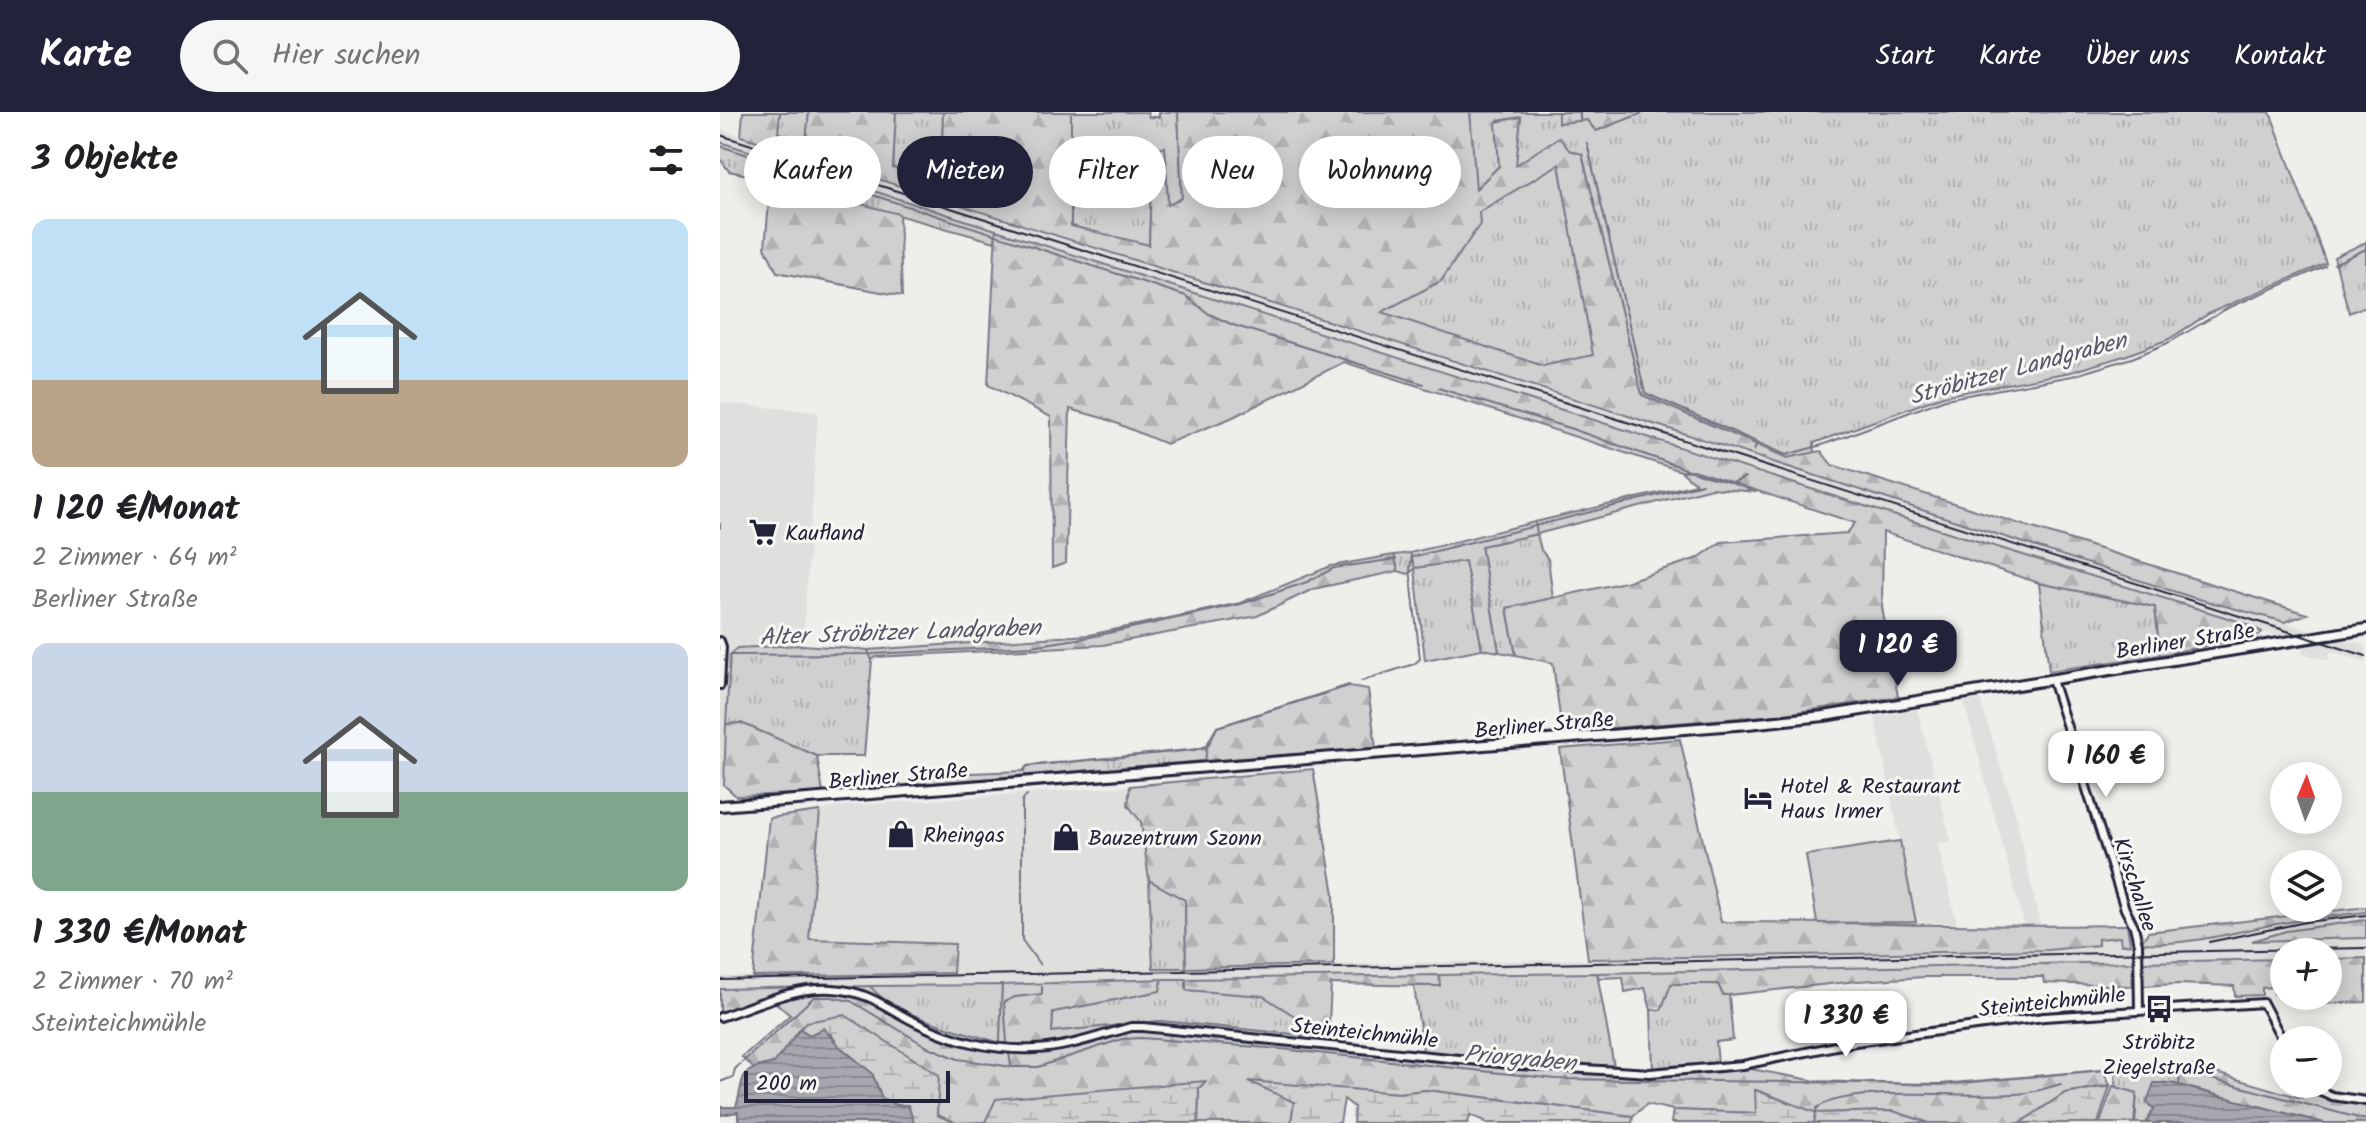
<!DOCTYPE html>
<html lang="de">
<head>
<meta charset="utf-8">
<style>
	:root { --surface:#fff; --page:#f6f6f6; --text:#202124; --muted:#757577; --accent:#22223b }
	body { margin:0; font-family:Kalam,sans-serif; background:var(--page); color:var(--text); height:100vh; display:flex; flex-direction:column; font-size:30px; white-space:nowrap }
	* { box-sizing:border-box; margin:0 }
	p { font-size:26px; color:var(--muted) }
	.icon { flex:none; width:44px; height:44px; fill:none; stroke:currentColor; stroke-width:2; stroke-linecap:round; stroke-linejoin:round }
	.map { position:relative; flex:1; overflow:hidden }
	.panel { display:flex; flex-direction:column; background:var(--surface); width:720px }
	.panel>* { flex:none }
	.hud { position:absolute; left:24px; top:24px; width:760px; height:72px; display:flex; gap:16px }
	.needle { width:52px; rotate:2deg }
	.fabs { position:absolute; left:1550px; top:650px; display:grid; gap:16px }
	.fabs a { display:grid; place-items:center; width:72px; height:72px; border-radius:50%; background:var(--surface); box-shadow:0 4px 20px #0003; font-size:40px }
	.scale { position:absolute; left:24px; bottom:20px; width:206px; box-sizing:border-box; padding-left:8px; border:4px solid #22223b; border-top:0; font-size:22px; line-height:28px; white-space:nowrap; color:#22223b; -webkit-text-stroke:6px #f6f6f2; paint-order:stroke }
	.price { position:absolute; translate:-50% -68px; padding:0 18px; border-radius:16px; background:#fff; color:#222; font-size:26px; line-height:52px; filter:drop-shadow(0 2px 4px #0008) }
	.price::after { content:''; position:absolute; left:50%; top:48px; width:24px; height:18px; margin-left:-12px; background:inherit; clip-path:polygon(0 0,100% 0,50% 100%) }
	.price.current { background:var(--accent); color:#fff }
	ul { padding:0; list-style:none }
	li { display:grid; align-content:center; gap:16px; height:424px; padding:0 32px }
	li span { display:grid; place-items:center; height:248px; border-radius:16px; color:#555 }
	li>.icon { margin-inline-start:auto }
	span .icon { width:144px; height:144px; fill:#fffc; stroke-width:1 }
	li b { font-size:34px }
	h2 { display:flex; justify-content:space-between; align-items:center; height:96px; padding:0 32px; font-size:34px }
	.chip { padding:0 28px; border-radius:36px; background:var(--surface); box-shadow:0 4px 20px #0003; font-size:28px; line-height:72px }
	.chip.current { background:var(--accent); color:#fff }
	header { display:flex; align-items:center; gap:48px; box-sizing:border-box; height:112px; padding:0 40px; background:var(--accent); color:#fff }
	header strong { font-size:38px }
	nav { display:flex; gap:44px; margin-inline-start:auto; font-size:28px }
	.search { width:560px; height:72px; background:var(--page); display:flex; align-items:center; gap:20px; box-sizing:border-box; padding:0 28px; border-radius:44px; color:var(--muted); font-size:30px }
	main { display:flex; flex:1; min-height:0 }
	.map>svg:first-child { display:block }
</style>
</head>
<body>
<header>
<strong>Karte</strong>
<div class="search"><svg class="icon" aria-label="search" viewBox="0 0 24 24"><circle cx="10" cy="10" r="6"/><path d="M15 15l6 6"/></svg>Hier suchen</div>
<nav><a>Start</a><a>Karte</a><a>Über uns</a><a>Kontakt</a></nav>
</header>
<main>
<section class="panel">
<h2>3 Objekte<svg class="icon" aria-label="filters" viewBox="0 0 24 24"><path d="M4 7h16M4 17h16"/><circle cx="9" cy="7" r="2"/><circle cx="15" cy="17" r="2"/></svg></h2>
<ul>
<li><span style="background:linear-gradient(#bfe0f5 65%,#b9a48a 0)"><svg class="icon" aria-label="home" viewBox="0 0 24 24"><path d="M3 11l9-7 9 7M6 9v11h12V9"/></svg></span><div><b>1 120 €/Monat</b><p>2 Zimmer · 64 m²</p><p>Berliner Straße</p></div></li>
<li><span style="background:linear-gradient(#c9d6e8 60%,#7fa58c 0)"><svg class="icon" aria-label="home" viewBox="0 0 24 24"><path d="M3 11l9-7 9 7M6 9v11h12V9"/></svg></span><div><b>1 330 €/Monat</b><p>2 Zimmer · 70 m²</p><p>Steinteichmühle</p></div></li>
</ul>
</section>
<div class="map">
<svg width="1646" height="1011" viewBox="0 0 1646 1011">
	<defs>
		<pattern id="grass-tufts" width="24" height="20" patternUnits="userSpaceOnUse" patternTransform="scale(2)"><rect width="24" height="20" fill="#d0d0d1"/><path d="M3 7l-1-3M5 7V3M7 7l1-3M15 17l-1-3M17 17v-4M19 17l1-3" fill="none" stroke="#b2b2b4"/></pattern>
		<pattern id="forest-firs" width="22" height="20" patternUnits="userSpaceOnUse" patternTransform="scale(2)"><rect width="22" height="20" fill="#d0d0d1"/><path d="M5 1l3.5 6h-7zM16 11l3.5 6h-7z" fill="#b2b2b4"/></pattern>
		<pattern id="wetland-marsh" width="20" height="14" patternUnits="userSpaceOnUse" patternTransform="scale(2)"><rect width="20" height="14" fill="#d0d0d1"/><path d="M1 5h8M5 5V1M11 12h8M15 12V8" fill="none" stroke="#b2b2b4"/></pattern>
		<pattern id="water-rules" width="6" height="5" patternUnits="userSpaceOnUse" patternTransform="scale(2)"><rect width="6" height="5" fill="#a7a7af"/><path d="M0 2.5h6" fill="none" stroke="#888890"/></pattern>
	</defs>
	<rect width="100%" height="100%" fill="#eeeeeb"/>
	<filter id="ink" filterUnits="userSpaceOnUse"><feTurbulence type="fractalNoise" baseFrequency=".0125" numOctaves="2"/><feDisplacementMap in="SourceGraphic" scale="16" xChannelSelector="R" yChannelSelector="G"/><feConvolveMatrix kernelMatrix="1 2 1 2 8 2 1 2 1" color-interpolation-filters="sRGB"/></filter>
	<g filter="url(#ink)">
		<path fill="#dfdfde" d="M 0,17 L 1013,337 L 1471,485 L 1646,533 L 1646,550 L 1611,539 L 1608,548 L 1581,541 L 1584,531 L 1542,520 L 1521,510 L 1173,403 L 0,30 Z
			M 0,291 L 98,300 L 83,533 L 17,536 L 10,543 L 4,673 L 0,674 Z
			M 1260,587 L 1296,704 L 1320,813 L 1304,813 L 1244,590 Z
			M 1197,597 L 1231,729 L 1218,732 L 1237,811 L 1196,810 L 1155,605 Z
			M 410,674 L 408,693 L 421,710 L 429,768 L 434,856 L 1328,838 L 1378,833 L 1378,827 L 1400,825 L 1401,833 L 1438,832 L 1491,826 L 1550,813 L 1646,800 L 1646,808 L 1566,819 L 1534,829 L 1646,826 L 1646,846 L 1608,847 L 1608,840 L 1564,840 L 1564,847 L 0,877 L 0,865 L 233,860 L 235,832 L 89,827 L 100,699 L 123,694 Z"/>
		<path fill="url(#grass-tufts)" stroke="#797986" stroke-width="2" d="M 60,0 L 89,0 L 87,28 L 57,21 Z
			M 176,0 L 223,0 L 222,73 L 173,56 Z
			M 351,0 L 428,0 L 429,5 L 439,5 L 439,0 L 458,0 L 462,87 L 448,94 L 445,36 L 432,40 L 429,134 L 351,114 Z
			M 750,0 L 838,0 L 839,11 L 867,8 L 876,19 L 925,0 L 1550,0 L 1606,151 L 1490,201 L 1449,227 L 1407,243 L 1351,260 L 1223,284 L 1094,331 L 1095,341 L 1067,346 L 922,283 L 862,42 L 795,53 L 801,5 L 777,9 L 779,54 L 755,78 Z
			M 0,30 L 276,118 L 275,130 L 51,68 L 9,59 L 0,47 Z
			M 839,52 L 874,243 L 823,254 L 660,200 L 721,169 L 758,100 Z
			M 1646,130 L 1646,194 L 1629,201 L 1614,145 Z
			M 974,358 L 1037,380 L 991,376 L 817,422 L 821,438 L 828,447 L 833,486 L 787,496 L 796,543 L 779,540 L 761,434 L 817,422 L 815,410 L 976,372 L 961,359 Z
			M 690,441 L 696,456 L 745,448 L 762,537 L 705,548 L 695,457 L 688,462 L 678,459 L 674,443 Z
			M 1319,471 L 1435,495 L 1440,543 L 1329,559 Z
			M 83,533 L 148,538 L 152,548 L 144,644 L 97,644 L 21,611 L 6,612 L 10,543 L 17,536 Z
			M 487,636 L 485,649 L 198,672 L 198,663 L 303,659 L 307,654 Z
			M 429,768 L 465,788 L 466,856 L 433,856 Z
			M 877,861 L 894,955 L 878,954 L 874,962 L 700,945 L 703,939 L 694,874 L 719,874 L 719,863 Z
			M 442,867 L 466,867 L 466,878 L 543,883 L 592,915 L 592,924 L 440,909 L 332,920 L 333,900 L 440,879 Z
			M 951,872 L 998,872 L 1003,883 L 1009,883 L 1013,928 L 996,930 L 998,951 L 933,957 L 931,898 L 941,898 Z
			M 282,873 L 280,931 C 244,919 173,905 150,874 Z
			M 1460,958 L 1459,973 L 1450,971 L 1426,1011 L 1415,1011 L 1417,981 L 1396,975 L 1395,961 Z"/>
		<path fill="url(#forest-firs)" stroke="#797986" stroke-width="2" fill-rule="evenodd" d="M 23,0 L 60,0 L 58,21 L 86,28 L 89,0 L 176,0 L 173,56 L 221,73 L 223,0 L 351,0 L 351,114 L 429,133 L 432,40 L 445,35 L 448,93 L 462,86 L 458,0 L 750,0 L 756,77 L 779,54 L 776,10 L 801,5 L 796,53 L 839,25 L 849,38 L 862,42 L 922,283 L 1067,346 L 1101,339 L 1112,353 L 1587,502 L 1565,510 L 1471,485 L 1013,337 L 21,24 ZM 839,52 L 873,243 L 823,254 L 662,200 L 721,169 L 760,112 L 759,100 Z
			M 838,0 L 925,0 L 876,19 L 867,8 L 838,11 Z
			M 51,68 L 179,102 L 182,184 L 57,160 L 45,135 Z
			M 276,118 L 1173,403 L 1521,510 L 1542,520 L 1540,523 L 1440,543 L 1435,495 L 1319,471 L 1163,420 L 1162,495 L 1178,585 L 1057,603 L 842,620 L 833,551 L 796,543 L 787,496 L 905,470 L 978,446 L 1001,430 L 1127,421 L 1135,411 L 974,358 L 961,359 L 624,250 L 511,306 L 446,332 L 386,307 L 350,297 L 346,451 L 332,456 L 331,305 L 268,273 Z
			M 815,410 L 817,422 L 761,434 L 779,540 L 762,537 L 745,449 L 695,456 L 690,441 Z
			M 674,443 L 678,459 L 593,477 L 537,504 L 383,533 L 156,545 L 152,548 L 148,538 L 369,523 L 520,491 L 611,454 Z
			M 629,574 L 648,577 L 656,636 L 485,649 L 487,636 L 497,615 Z
			M 21,611 L 97,644 L 103,681 L 16,684 L 4,673 L 6,612 Z
			M 960,627 L 1001,810 C 1136,810 1269,816 1404,813 L 1407,813 L 1410,832 L 1401,833 L 1400,825 L 1378,827 L 1378,833 L 1328,838 L 868,847 L 840,637 Z
			M 593,657 L 614,782 L 614,853 L 466,856 L 465,788 L 429,768 L 421,710 L 408,693 L 410,674 Z
			M 100,699 L 89,827 L 235,832 L 233,861 L 33,865 L 49,706 Z
			M 1646,795 L 1646,800 C 1615,804 1583,807 1552,813 C 1509,821 1466,834 1421,831 L 1428,820 Z
			M 1646,808 L 1646,826 L 1532,829 L 1566,819 Z
			M 1646,846 L 1646,890 L 1599,892 L 1598,884 L 1608,884 L 1608,847 Z
			M 1564,847 L 1564,881 L 1554,882 L 1553,875 L 1542,876 L 1542,883 L 1515,884 L 1514,874 L 1458,872 L 1422,874 L 1423,850 Z
			M 1413,850 L 1412,874 L 1324,871 L 1323,865 L 1205,865 L 1137,869 L 1009,883 L 1003,883 L 998,872 L 951,872 L 941,898 L 931,898 L 925,876 L 905,880 L 903,865 L 879,866 L 877,861 Z
			M 719,863 L 720,874 L 611,872 L 608,930 L 703,939 L 701,945 L 874,962 L 878,953 L 933,957 L 998,951 L 1096,969 L 1221,973 L 1383,958 L 1390,973 L 1345,981 L 1300,1011 L 1209,1011 L 1173,999 L 1097,1001 L 1036,978 L 1036,1001 L 953,998 L 927,992 L 913,1004 L 707,978 L 679,981 L 532,970 L 574,990 L 571,1011 L 478,1011 L 479,976 L 485,970 L 265,1010 L 236,1011 L 217,1003 L 87,910 L 54,951 L 33,956 L 22,945 L 70,903 L 49,885 L 0,903 L 0,877 L 150,874 C 174,905 243,919 280,931 L 282,873 L 442,867 L 440,879 L 333,900 L 332,920 L 440,909 L 592,924 L 592,915 L 543,884 L 466,878 L 466,867 Z
			M 1460,954 L 1472,954 L 1581,986 L 1588,981 L 1646,993 L 1646,1011 L 1604,1011 L 1459,973 Z
			M 1393,974 L 1417,981 L 1414,1011 L 1380,1011 Z"/>
		<path fill="url(#wetland-marsh)" stroke="#797986" stroke-width="2" d="M 125,903 L 219,963 L 217,1003 L 236,1011 L 194,1011 L 188,994 L 176,993 L 162,986 L 152,961 L 119,934 L 111,922 L 90,923 L 80,917 L 87,910 Z
			M 486,969 L 479,976 L 478,1011 L 249,1011 L 265,1010 L 276,987 Z
			M 528,969 L 679,981 L 706,978 L 913,1004 L 912,1011 L 765,1011 L 765,1009 L 750,1003 L 748,1011 L 633,1011 L 634,995 L 624,987 L 620,1011 L 571,1011 L 574,990 Z
			M 1390,974 L 1378,1011 L 1300,1011 L 1345,981 Z
			M 1035,978 L 1097,1001 L 1173,999 L 1209,1011 L 951,1011 L 953,998 L 1036,1001 Z"/>
		<path fill="#d0d0d1" stroke="#797986" stroke-width="2" d="M 1180,729 L 1196,810 L 1097,811 L 1086,743 Z"/>
		<path fill="url(#water-rules)" stroke="#727281" stroke-width="2" d="M 103,916 L 119,934 L 152,961 L 162,986 L 176,993 L 188,993 L 194,1011 L 23,1011 L 18,1007 L 18,1000 L 1,1003 L 0,995 L 16,995 C 26,964 15,959 54,951 L 80,917 L 90,923 Z
			M 1434,971 L 1450,971 L 1604,1011 L 1426,1011 L 1434,997 L 1427,990 Z"/>
		<g fill="none" stroke-linecap="round" stroke-linejoin="round">
			<path stroke="#727281" stroke-width="2" d="M 860,0 L 860,7
				M 867,31 L 925,281 L 1066,343 L 1102,333 L 1225,287 L 1352,264 L 1412,246 L 1450,230 L 1508,196 L 1605,154
				M 0,34 L 466,184 L 489,202 L 513,213 L 704,272
				M 1614,152 L 1646,137
				M 718,276 L 852,317 L 986,364 L 1013,371 L 1025,365
				M 1034,339 L 1037,330
				M 0,412 L 0,416
				M 10,543 L 152,542 L 312,534 L 370,525 L 521,492 L 587,470 L 614,456 L 676,447
				M 641,569 L 694,552 L 700,547 L 690,456 L 692,445 L 982,372
				M 304,659 L 307,654 L 474,638 L 486,634 L 497,615 L 629,573
				M 307,683 L 302,689 L 302,828 L 320,853
				M 287,931 L 284,890 L 295,885 L 322,882 L 322,875
				M 289,941 L 291,953
				M 0,970 L 13,965 L 15,957 L 94,885 L 111,885 L 131,889 L 206,934 L 238,947 L 292,955 L 318,955 L 402,927 L 422,926 L 561,937 L 836,967 L 1221,972 L 1383,958 L 1461,959 L 1646,1008
				M 1094,1011 L 1097,996 C 1131,971 1258,988 1305,981 C 1317,979 1330,975 1341,972
				M 1415,1011 L 1416,995"/>
			<defs>
				<path id="street" d="M 0,529 L 2,535 L 0,573
					M 1332,568 L 1405,797 L 1414,814 L 1418,832 L 1419,898
					M 0,905 C 37,893 72,875 112,877 C 149,879 166,896 197,911 C 233,929 275,939 315,937 C 347,936 381,923 411,915 L 423,915 L 799,953 L 930,961 L 1023,953 L 1135,930 L 1324,905 L 1543,891 L 1564,931
					M 1585,972 L 1612,984 L 1646,989"/>
				<path id="secondary" d="M 0,694 L 1028,612 L 1104,604 L 1646,517"/>
			</defs>
			<use href="#street" stroke="#22223b" stroke-width="12"/>
			<use href="#secondary" stroke="#22223b" stroke-width="14"/>
			<use href="#street" stroke="#f6f6f2" stroke-width="6"/>
			<use href="#secondary" stroke="#f6f6f2" stroke-width="8"/>
			<path stroke="#22223b" stroke-width="2" d="M 0,23 L 1646,544
				M 1489,830 L 1586,810 L 1646,803
				M 0,868 L 1646,836"/>
		</g>
	</g>
	<defs>
		<symbol id="supermarket-bare" viewBox="-9 -9 18 18"><path d="M-6-5.5h2.5l.6 2H6L4.5 2H-2.5L-4.4-4H-6ZM-1.5 3.2a1.3 1.3 0 1 0 .1 0ZM3 3.2a1.3 1.3 0 1 0 .1 0Z" fill="#22223b" stroke="#f6f6f2" stroke-width="2.5" paint-order="stroke"/></symbol>
		<symbol id="hotel-bare" viewBox="-9 -9 18 18"><path d="M-6-4.5h1.5V1H6V5H4.5V3h-9V5H-6ZM-4 0a1.8 1.8 0 1 1 3.6 0ZM.5 0V-2.5h3Q6-2.5 6 0Z" fill="#22223b" stroke="#f6f6f2" stroke-width="2.5" paint-order="stroke"/></symbol>
		<symbol id="shop-bare" viewBox="-9 -9 18 18"><path d="M-5-2.5h2.3a2.7 3.5 0 0 1 5.4 0H5L5.5 6h-11ZM-1.5-2.5h3a1.5 2.3 0 0 0-3 0Z" fill="#22223b" stroke="#f6f6f2" stroke-width="2.5" paint-order="stroke"/></symbol>
		<symbol id="bus-bare" viewBox="-9 -9 18 18"><path d="M-5-6H5V4H4V6H2V4H-2V6H-4V4H-5ZM-3.5-4V0h7V-4ZM-3.5 1.2v1.5H-2V1.2ZM2 1.2v1.5H3.5V1.2Z" fill="#22223b" stroke="#f6f6f2" stroke-width="2.5" paint-order="stroke"/></symbol>
	</defs>
	<g fill-rule="evenodd">
		<use href="#supermarket-bare" x="23" y="400" width="40" height="40"/>
		<use href="#hotel-bare" x="1018" y="666" width="40" height="40"/>
		<use href="#shop-bare" x="161" y="702" width="40" height="40"/>
		<use href="#shop-bare" x="326" y="705" width="40" height="40"/>
		<use href="#bus-bare" x="1419" y="877" width="40" height="40"/>
	</g>
	<g text-anchor="middle" stroke-width="6" stroke-linejoin="round" paint-order="stroke">
		<g font-size="22" fill="#22223b" stroke="#f6f6f2" text-anchor="start">
			<text x="65" y="428">Kaufland</text>
			<text x="1060" y="681">Hotel &amp; Restaurant<tspan x="1060" dy="25">Haus Irmer</tspan></text>
			<text x="203" y="730">Rheingas</text>
			<text x="368" y="733">Bauzentrum Szonn</text>
			<text x="1439" y="937" text-anchor="middle">Ströbitz<tspan x="1439" dy="25">Ziegelstraße</tspan></text>
		</g>
		<g font-size="22" fill="#22223b" stroke="#f6f6f2">
			<text transform="translate(1465 528) rotate(-9)" y="8">Berliner Straße</text>
			<text transform="translate(824 612) rotate(-5)" y="8">Berliner Straße</text>
			<text transform="translate(178 663) rotate(-5)" y="8">Berliner Straße</text>
			<text transform="translate(1416 772) rotate(72)" y="8">Kirschallee</text>
			<text transform="translate(1332 889) rotate(-6)" y="8">Steinteichmühle</text>
			<text transform="translate(645 920) rotate(6)" y="8">Steinteichmühle</text>
		</g>
		<g font-size="24" font-style="italic" fill="#575769" stroke="#f6f6f2">
			<text transform="translate(1298 256) rotate(-15)" y="8">Ströbitzer Landgraben</text>
			<text transform="translate(180 520) rotate(-2)" y="8">Alter Ströbitzer Landgraben</text>
			<text transform="translate(800 946) rotate(5)" y="8">Priorgraben</text>
		</g>
	</g>
</svg>
<div class="fabs">
<a><svg class="needle" viewBox="-14 -14 28 28"><path d="M0-13l5 13h-10z" fill="#e53935"/><path d="M0 13l5-13h-10z" fill="#757577"/></svg></a>
<a><svg class="icon" aria-label="layers" viewBox="0 0 24 24"><path d="M12 4l9 5-9 5-9-5zM3 14l9 5 9-5"/></svg></a>
<a>+</a>
<a>−</a>
</div>
<div class="scale">200 m</div>
<b class="price current" style="left:1178px;top:576px">1 120 €</b>
<b class="price" style="left:1386px;top:687px">1 160 €</b>
<b class="price" style="left:1126px;top:947px">1 330 €</b>
<div class="hud">
<a class="chip">Kaufen</a>
<a class="chip current">Mieten</a>
<a class="chip">Filter</a>
<a class="chip">Neu</a>
<a class="chip">Wohnung</a>
</div>
</div>
</main>
</body>
</html>
